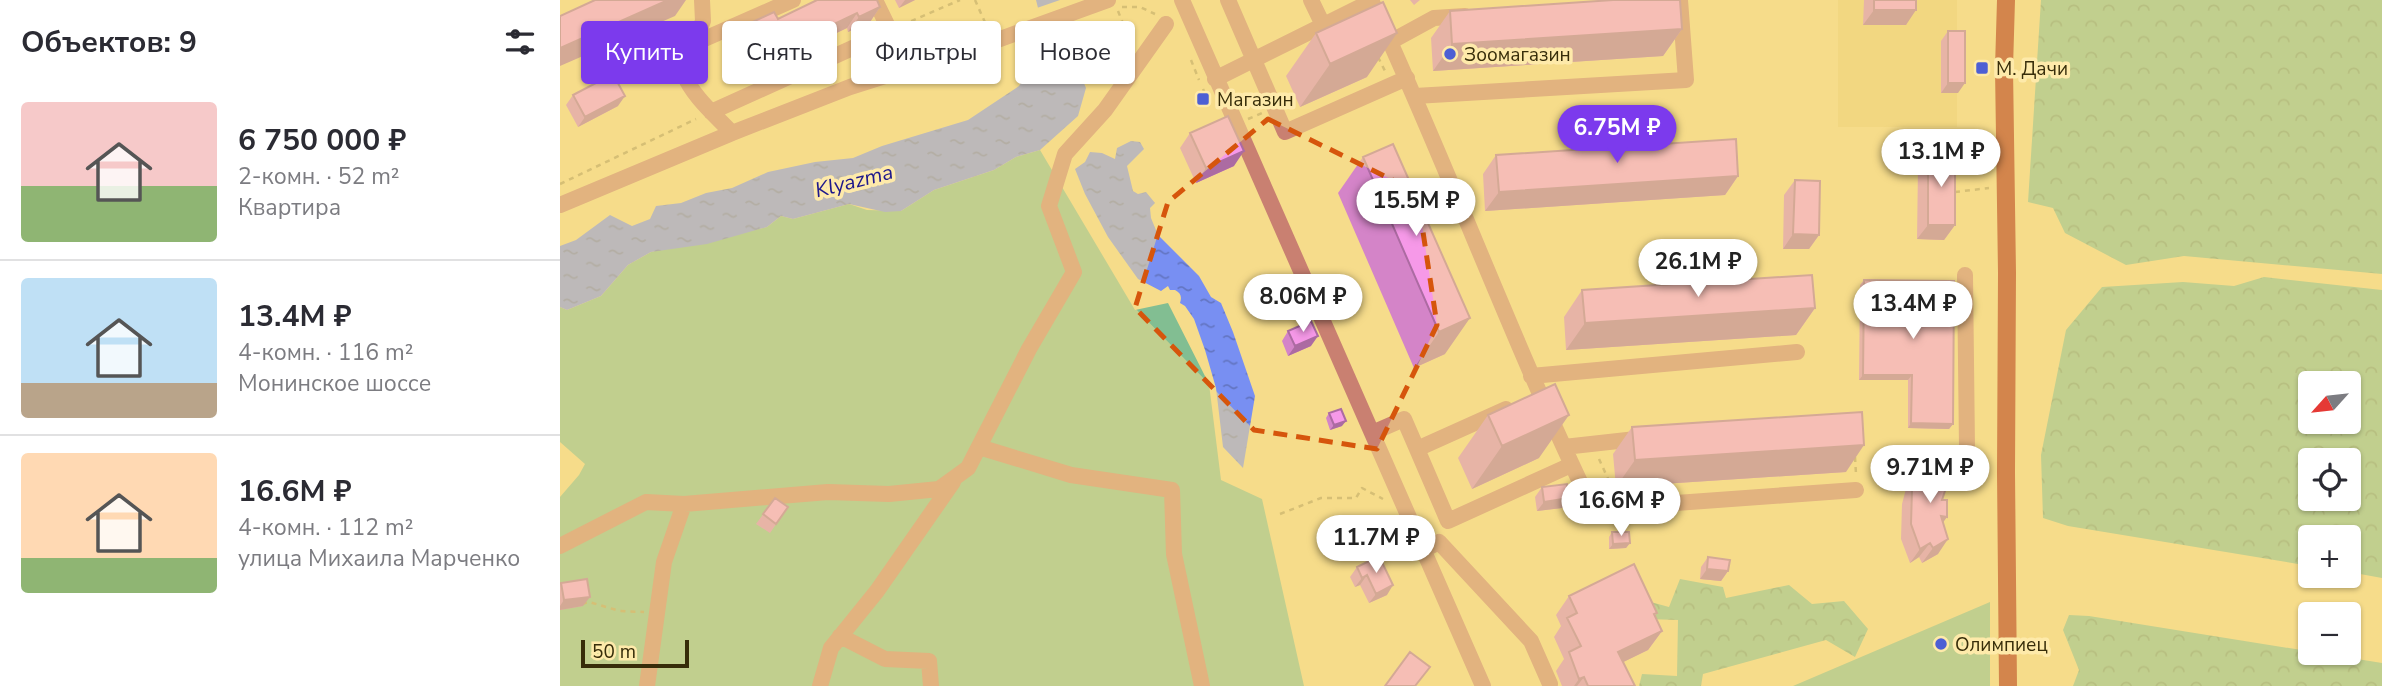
<!DOCTYPE html>
<html lang="ru">
<head>
<meta charset="utf-8">
<style>
	:root { --surface:#fff; --page:#f2f2f3; --text:#2b2b33; --muted:#7c7c81; --line:#e1e1e2; --accent:#7c3aed }
	body { margin:0; font-family:"Nunito Sans",sans-serif; background:var(--page); color:var(--text); height:100vh; display:flex; flex-direction:column; font-size:26px; white-space:nowrap }
	* { box-sizing:border-box; margin:0 }
	p { font-size:23px; color:var(--muted) }
	.icon { flex:none; width:38px; height:38px; fill:none; stroke:currentColor; stroke-width:2; stroke-linecap:round; stroke-linejoin:round }
	.map { position:relative; flex:1; overflow:hidden }
	.drawer { display:flex; flex-direction:column; background:var(--surface); width:560px }
	.drawer>* { flex:none }
	.top-card { position:absolute; left:21px; top:21px; width:665px; height:63px; display:flex; gap:14px }
	.needle { width:46px; rotate:243deg }
	.fabs { position:absolute; left:1738px; top:371px; display:grid; gap:14px }
	.fabs a { display:grid; place-items:center; width:63px; height:63px; border-radius:7px; background:var(--surface); box-shadow:0 2px 5px #0004; font-size:35px }
	.scale { position:absolute; left:21px; bottom:18px; width:108px; box-sizing:border-box; padding-left:7px; border:4px solid #372d0a; border-top:0; font-size:19px; line-height:24px; white-space:nowrap; color:#372d0a; -webkit-text-stroke:5px #feeaaa; paint-order:stroke }
	.price { position:absolute; translate:-50% -60px; padding:0 16px; border-radius:24px; background:#fff; color:#222; font-size:23px; line-height:46px; filter:drop-shadow(0 2px 4px #0008) }
	.price::after { content:''; position:absolute; left:50%; top:42px; width:21px; height:16px; margin-left:-10px; background:inherit; clip-path:polygon(0 0,100% 0,50% 100%) }
	.price.selected { background:var(--accent); color:#fff }
	ul { padding:0; list-style:none }
	li { display:flex; align-items:center; gap:21px; height:175px; padding:0 21px }
	li+li { border-top:2px solid var(--line) }
	li span { display:grid; place-items:center; flex:none; width:196px; height:140px; border-radius:7px; color:#555 }
	li>.icon { margin-inline-start:auto }
	span .icon { width:84px; height:84px; fill:#fffc; stroke-width:1 }
	li b { font-size:30px }
	h2 { display:flex; justify-content:space-between; align-items:center; height:84px; padding:0 21px; font-size:30px }
	.tag { padding:0 24px; border-radius:7px; background:var(--surface); box-shadow:0 2px 5px #0004; font-size:24px; line-height:63px }
	.tag.selected { background:var(--accent); color:#fff }
	main { display:flex; flex:1; min-height:0 }
	.map>svg:first-child { display:block }
</style>
</head>
<body>
<main>
<section class="drawer">
<h2>Объектов: 9<svg class="icon" aria-label="filters" viewBox="0 0 24 24"><path d="M4 7h16M4 17h16"/><circle cx="9" cy="7" r="2"/><circle cx="15" cy="17" r="2"/></svg></h2>
<ul>
<li><span style="background:linear-gradient(#f6c9c9 60%,#8fb573 0)"><svg class="icon" aria-label="home" viewBox="0 0 24 24"><path d="M3 11l9-7 9 7M6 9v11h12V9"/></svg></span><div><b>6 750 000 ₽</b><p>2-комн. · 52 m²</p><p>Квартира</p></div></li>
<li><span style="background:linear-gradient(#bfe0f5 75%,#b9a48a 0)"><svg class="icon" aria-label="home" viewBox="0 0 24 24"><path d="M3 11l9-7 9 7M6 9v11h12V9"/></svg></span><div><b>13.4M ₽</b><p>4-комн. · 116 m²</p><p>Монинское шоссе</p></div></li>
<li><span style="background:linear-gradient(#ffd9b3 75%,#8fb573 0)"><svg class="icon" aria-label="home" viewBox="0 0 24 24"><path d="M3 11l9-7 9 7M6 9v11h12V9"/></svg></span><div><b>16.6M ₽</b><p>4-комн. · 112 m²</p><p>улица Михаила Марченко</p></div></li>
</ul>
</section>
<div class="map">
<svg width="1822" height="686" viewBox="0 0 1822 686">
	<defs>
		<pattern id="forest-crowns" width="20" height="18" patternUnits="userSpaceOnUse" patternTransform="scale(1.75)"><rect width="20" height="18" fill="#82be92"/><path d="M2 6a3 3 0 1 1 6 0M12 15a3 3 0 1 1 6 0" fill="none" stroke="#6b9b75"/></pattern>
		<pattern id="water-ripples" width="26" height="14" patternUnits="userSpaceOnUse" patternTransform="scale(1.75)"><rect width="26" height="14" fill="#788ff2"/><path d="M2 4q2-2 4 0t4 0M15 11q2-2 4 0t4 0" fill="none" stroke="#6375c2"/></pattern>
	</defs>
	<rect width="100%" height="100%" fill="#f6dc8b"/>
	<path fill="#eed177" d="M 1278,0 L 1397,0 L 1397,127 L 1278,127 Z"/>
	<path fill="url(#forest-crowns)" fill-rule="evenodd" d="M 1481,0 L 1822,0 L 1822,274 L 1624,256 L 1566,265 L 1505,233 L 1493,208 L 1468,202 Z
		M 1704,277 L 1822,290 L 1822,578 L 1789,572 L 1788,537 L 1750,537 L 1750,566 L 1508,526 L 1483,518 L 1481,455 L 1506,330 L 1542,287 L 1623,282 L 1674,286 ZM 1788,383 L 1788,422 L 1750,422 L 1750,383 ZM 1788,460 L 1788,499 L 1750,499 L 1750,460 Z
		M 1120,579 L 1163,587 L 1166,598 L 1229,585 L 1252,604 L 1284,601 L 1308,629 L 1295,657 L 1266,640 L 1143,674 L 1141,686 L 1079,686 L 1082,674 L 1117,676 L 1118,620 L 1086,619 L 1087,601 L 1109,607 Z
		M 1509,615 L 1529,616 L 1822,663 L 1822,686 L 1513,686 L 1519,670 L 1503,630 Z"/>
	<path fill="#82be92" d="M 480,150 L 575,310 L 608,303 L 649,384 L 661,480 L 702,499 L 744,686 L 0,686 L 0,497 L 19,475 L 25,464 L 0,442 L 0,307 L 7,310 L 41,296 L 68,265 L 91,252 L 207,227 L 221,216 L 233,219 L 289,204 L 307,210 L 341,211 L 374,190 L 434,170 L 456,157 Z
		M 1430,602 L 1430,686 L 1233,686 Z"/>
	<path fill="url(#water-ripples)" d="M 476,0 L 513,0 L 524,43 L 516,55 L 519,71 L 526,88 L 518,116 L 480,150 L 456,157 L 434,170 L 374,190 L 341,211 L 325,212 L 289,204 L 233,219 L 221,216 L 207,227 L 147,244 L 91,252 L 68,265 L 41,296 L 7,310 L 0,307 L 0,246 L 16,240 L 50,215 L 72,226 L 90,219 L 96,206 L 121,203 L 146,193 L 172,188 L 208,172 L 255,162 L 293,158 L 322,146 L 408,120 L 459,86 L 466,75 L 468,58 L 483,38 L 483,28 Z
		M 571,141 L 580,142 L 584,149 L 567,166 L 573,191 L 578,194 L 586,192 L 595,203 L 590,208 L 591,218 L 598,235 L 639,276 L 651,297 L 661,303 L 673,332 L 695,396 L 683,468 L 663,447 L 656,388 L 645,350 L 634,319 L 625,306 L 620,303 C 622,297 621,293 615,290 L 610,290 L 608,286 L 601,291 L 578,279 L 548,237 L 525,194 L 515,169 L 525,162 L 530,152 L 542,153 L 555,159 L 557,148 Z"/>
	<path fill="#f6dc8b" d="M 500,0 L 517,0 L 524,24 L 477,40 L 479,29 L 474,9 Z"/>
	<g fill="none" stroke-linecap="round" stroke-linejoin="round">
		<path stroke="#af9b5b" stroke-width="2.5" stroke-dasharray="5 5" stroke-linecap="butt" d="M 415,0 L 428,29
			M 562,7 L 580,7 L 595,14
			M 558,11 L 566,31
			M 342,25 L 400,0
			M 344,32 L 397,36
			M 818,57 L 826,73
			M 631,60 L 639,80
			M 643,89 L 649,102
			M 688,119 L 702,113
			M 0,184 L 136,119
			M 1395,192 L 1429,188
			M 1295,457 L 1296,474
			M 1039,459 L 1055,494
			M 720,514 L 761,498 L 796,498 L 802,488 L 823,499
			M 22,604 L 29,602 L 60,611 L 84,612"/>
		<path stroke="#c98071" stroke-width="16" d="M 142,0 L 143,21 L 122,71 C 133,97 153,113 172,133
			M 622,0 L 923,686
			M 668,0 L 725,132 L 847,78
			M 751,0 L 763,25
			M 811,0 C 889,168 952,342 1033,509 L 1296,490
			M 830,42 L 874,18 L 905,16
			M 133,44 L 233,0
			M 655,79 L 812,1
			M 855,96 L 1126,80 L 1120,0
			M 151,112 L 330,31 L 315,0
			M 0,205 L 172,133 L 290,87 L 432,42 L 548,0
			M 1405,275 L 1407,448
			M 971,376 L 1237,352
			M 946,409 L 857,449 L 888,521 L 1011,465
			M 812,433 L 844,419 L 857,449
			M 419,447 L 511,475 L 612,490 L 614,554 L 642,686
			M 1004,447 L 1085,438
			M 0,546 L 86,502 L 124,504
			M 863,550 L 879,542 L 971,641 L 990,684
			M 280,636 L 325,659 L 369,661 L 371,686
			M 87,686 L 104,562 L 124,504 L 268,492 L 329,494 L 379,489 L 408,468 L 469,349 L 514,272 L 489,206 L 505,154 L 545,110 L 606,24
			M 260,686 L 271,648 L 317,591 L 393,482"/>
		<path stroke="#a81c00" stroke-width="18" d="M 1446,0 L 1444,68 L 1447,273 L 1446,472 L 1448,686"/>
	</g>
	<path fill="#d484c8" d="M 335,0 L 355,0 L 339,8 Z
		M 850,0 L 860,0 L 854,5 Z
		M 1304,0 L 1356,0 L 1346,25 L 1303,25 Z
		M 320,7 L 310,22 L 288,32 L 287,28 L 266,38 L 261,44 L 240,54 L 238,51 L 224,57 L 218,65 L 193,77 L 175,40 L 186,25 L 218,19 Z
		M 890,11 L 1122,29 L 1103,56 L 873,71 L 871,38 Z
		M 1388,31 L 1398,93 L 1381,93 L 1381,41 Z
		M 756,33 L 807,77 L 740,107 L 726,76 Z
		M 13,95 L 58,106 L 18,127 L 6,105 Z
		M 630,133 L 674,166 L 636,183 L 620,148 Z
		M 833,144 L 885,354 L 854,368 L 778,193 L 803,157 Z
		M 1368,152 L 1395,225 L 1384,240 L 1357,239 L 1358,167 Z
		M 936,155 L 1178,176 L 1165,195 L 925,211 L 923,174 Z
		M 1235,180 L 1259,235 L 1249,249 L 1223,249 L 1224,195 Z
		M 1304,280 L 1393,424 L 1389,429 L 1348,428 L 1348,380 L 1299,380 L 1300,285 Z
		M 1022,290 L 1255,308 L 1236,335 L 1006,350 L 1004,317 Z
		M 728,331 L 751,346 L 728,356 L 722,341 Z
		M 769,413 L 782,426 L 770,430 L 766,418 Z
		M 928,415 L 979,458 L 912,489 L 898,458 Z
		M 1072,427 L 1286,472 L 1056,487 L 1053,454 Z
		M 1375,459 L 1382,500 L 1383,523 L 1378,554 L 1362,563 L 1359,557 L 1350,563 L 1341,539 L 1342,504 L 1348,481 L 1359,466 L 1367,470 Z
		M 982,487 L 1009,498 L 1002,508 L 977,511 L 975,497 Z
		M 215,498 L 228,507 L 210,533 L 196,524 Z
		M 1052,532 L 1070,543 L 1066,548 L 1049,549 L 1049,537 Z
		M 819,556 L 827,595 L 809,603 L 800,585 L 795,587 L 790,577 L 797,567 Z
		M 1148,557 L 1168,571 L 1161,581 L 1140,579 L 1141,567 Z
		M 1,583 L 23,606 L 0,610 L 0,584 Z
		M 1009,596 L 1097,613 L 1095,616 L 1102,631 L 1088,650 L 1063,662 L 1075,686 L 1002,686 L 996,671 L 1004,659 L 994,637 L 1001,626 L 996,615 Z"/>
	<path fill="#ac6ba2" d="M 108,0 L 126,0 L 115,16 L 0,66 L 0,48 Z
		M 345,0 L 355,0 L 339,8 Z
		M 320,7 L 310,22 L 288,32 L 299,17 Z
		M 1314,10 L 1356,10 L 1346,25 L 1303,25 Z
		M 297,13 L 287,28 L 266,38 L 261,44 L 240,54 L 250,40 L 270,26 Z
		M 1122,29 L 1103,56 L 873,71 L 892,44 Z
		M 837,33 L 807,77 L 740,107 L 770,64 Z
		M 248,36 L 238,51 L 224,57 L 218,65 L 193,77 L 203,62 L 227,46 Z
		M 1388,83 L 1405,83 L 1398,93 L 1381,93 Z
		M 65,96 L 58,106 L 18,127 L 25,117 Z
		M 684,151 L 674,166 L 636,183 L 646,168 Z
		M 1178,176 L 1165,195 L 925,211 L 939,192 Z
		M 1368,225 L 1395,225 L 1384,240 L 1357,239 Z
		M 1233,234 L 1259,235 L 1249,249 L 1223,249 Z
		M 1255,308 L 1236,335 L 1006,350 L 1025,323 Z
		M 910,318 L 885,354 L 854,368 L 879,332 Z
		M 758,336 L 751,346 L 728,356 L 735,346 Z
		M 1303,375 L 1352,375 L 1348,380 L 1299,380 Z
		M 1009,415 L 979,458 L 912,489 L 942,446 Z
		M 786,421 L 782,426 L 770,430 L 774,425 Z
		M 1351,423 L 1393,424 L 1389,429 L 1348,428 Z
		M 1304,445 L 1286,472 L 1056,487 L 1075,460 Z
		M 1009,498 L 1002,508 L 977,511 L 984,502 Z
		M 1381,516 L 1387,517 L 1377,531 Z
		M 1388,539 L 1378,554 L 1362,563 L 1373,548 Z
		M 1070,543 L 1066,548 L 1049,549 L 1053,544 Z
		M 1370,543 L 1359,557 L 1350,563 L 1360,549 Z
		M 1147,569 L 1168,571 L 1161,581 L 1140,579 Z
		M 807,575 L 800,585 L 795,587 L 802,578 Z
		M 833,585 L 827,595 L 809,603 L 816,594 Z
		M 30,597 L 23,606 L 0,610 L 0,606 L 4,600 Z
		M 1102,631 L 1088,650 L 1045,671 L 1058,652 Z
		M 1024,677 L 1017,686 L 1014,686 L 1019,679 Z"/>
	<path fill="#f699e8" stroke="#ac6ba2" stroke-width="2" d="M 35,0 L 108,0 L 0,48 L 0,16 Z
		M 257,0 L 317,0 L 320,7 L 299,17 L 297,13 L 270,26 L 272,30 L 250,40 L 248,36 L 227,46 L 229,50 L 203,62 L 186,25 L 214,12 L 218,19 Z
		M 1053,0 L 1120,0 L 1122,29 L 892,44 L 890,11 Z
		M 1314,0 L 1356,0 L 1356,10 L 1314,10 Z
		M 823,2 L 837,33 L 770,64 L 756,33 Z
		M 1388,31 L 1405,31 L 1405,83 L 1388,83 Z
		M 53,74 L 65,96 L 25,117 L 13,95 Z
		M 668,116 L 684,151 L 646,168 L 630,133 Z
		M 1176,139 L 1178,176 L 939,192 L 936,155 Z
		M 833,144 L 910,318 L 879,332 L 803,157 Z
		M 1368,152 L 1395,153 L 1395,225 L 1368,225 Z
		M 1235,180 L 1260,181 L 1259,235 L 1233,234 Z
		M 1252,275 L 1255,308 L 1025,323 L 1022,290 Z
		M 1304,280 L 1394,281 L 1393,424 L 1351,423 L 1352,375 L 1303,375 Z
		M 751,321 L 758,336 L 735,346 L 728,331 Z
		M 995,384 L 1009,415 L 942,446 L 928,415 Z
		M 781,409 L 786,421 L 774,425 L 769,413 Z
		M 1302,412 L 1304,445 L 1075,460 L 1072,427 Z
		M 1375,459 L 1392,470 L 1382,500 L 1387,500 L 1387,517 L 1381,516 L 1388,539 L 1373,548 L 1370,543 L 1360,549 L 1351,524 L 1352,490 L 1359,466 L 1368,471 Z
		M 1007,484 L 1009,498 L 984,502 L 982,487 Z
		M 215,498 L 228,507 L 216,524 L 203,514 Z
		M 1052,532 L 1069,532 L 1070,543 L 1053,544 Z
		M 819,556 L 833,585 L 816,594 L 807,575 L 802,578 L 797,567 Z
		M 1148,557 L 1170,560 L 1168,571 L 1147,569 Z
		M 1074,564 L 1097,613 L 1094,614 L 1102,631 L 1058,652 L 1075,686 L 1028,686 L 1024,677 L 1019,679 L 1009,652 L 1021,646 L 1007,618 L 1017,613 L 1009,596 Z
		M 27,579 L 30,597 L 4,600 L 1,583 Z
		M 850,652 L 870,667 L 855,686 L 825,686 Z"/>
	<path d="M0 0H1822V686H0ZM 708,119 L 857,192 L 877,325 L 817,449 L 694,430 L 575,308 L 608,202 Z" fill="#f6dc8b" fill-opacity=".55" fill-rule="evenodd"/>
	<path fill="none" stroke="#d6550c" stroke-width="5" stroke-dasharray="14 9" stroke-linejoin="round" d="M 708,119 L 857,192 L 877,325 L 817,449 L 694,430 L 575,308 L 608,202 Z"/>
	<g fill="#4d5fd4" stroke="#feeaaa" stroke-width="2.5">
		<circle cx="890" cy="54" r="7"/>
		<rect x="1415" y="61" width="14" height="14" rx="3.5"/>
		<rect x="636" y="92" width="14" height="14" rx="3.5"/>
		<circle cx="1381" cy="644" r="7"/>
	</g>
	<g text-anchor="middle" stroke-width="7" stroke-linejoin="round" paint-order="stroke">
		<g font-size="19" fill="#372d0a" stroke="#feeaaa" text-anchor="start">
			<text x="904" y="61">Зоомагазин</text>
			<text x="1436" y="75">М. Дачи</text>
			<text x="657" y="106">Магазин</text>
			<text x="1395" y="651">Олимпиец</text>
		</g>
		<g font-size="21" font-style="italic" fill="#1e188c" stroke="#feeaaa">
			<text transform="translate(294 181) rotate(-14)" y="7">Klyazma</text>
		</g>
	</g>
</svg>
<div class="fabs">
<a><svg class="needle" viewBox="-14 -14 28 28"><path d="M0-13l5 13h-10z" fill="#e53935"/><path d="M0 13l5-13h-10z" fill="#7c7c81"/></svg></a>
<a><svg class="icon" aria-label="locate" viewBox="0 0 24 24"><circle cx="12" cy="12" r="6"/><path d="M12 2v4M12 18v4M2 12h4M18 12h4"/></svg></a>
<a>+</a>
<a>−</a>
</div>
<div class="scale">50 m</div>
<b class="price selected" style="left:1057px;top:165px">6.75M ₽</b>
<b class="price" style="left:1381px;top:189px">13.1M ₽</b>
<b class="price" style="left:856px;top:238px">15.5M ₽</b>
<b class="price" style="left:1138px;top:299px">26.1M ₽</b>
<b class="price" style="left:743px;top:334px">8.06M ₽</b>
<b class="price" style="left:1353px;top:341px">13.4M ₽</b>
<b class="price" style="left:1370px;top:505px">9.71M ₽</b>
<b class="price" style="left:1061px;top:538px">16.6M ₽</b>
<b class="price" style="left:816px;top:575px">11.7M ₽</b>
<div class="top-card">
<a class="tag selected">Купить</a>
<a class="tag">Снять</a>
<a class="tag">Фильтры</a>
<a class="tag">Новое</a>
</div>
</div>
</main>
</body>
</html>
